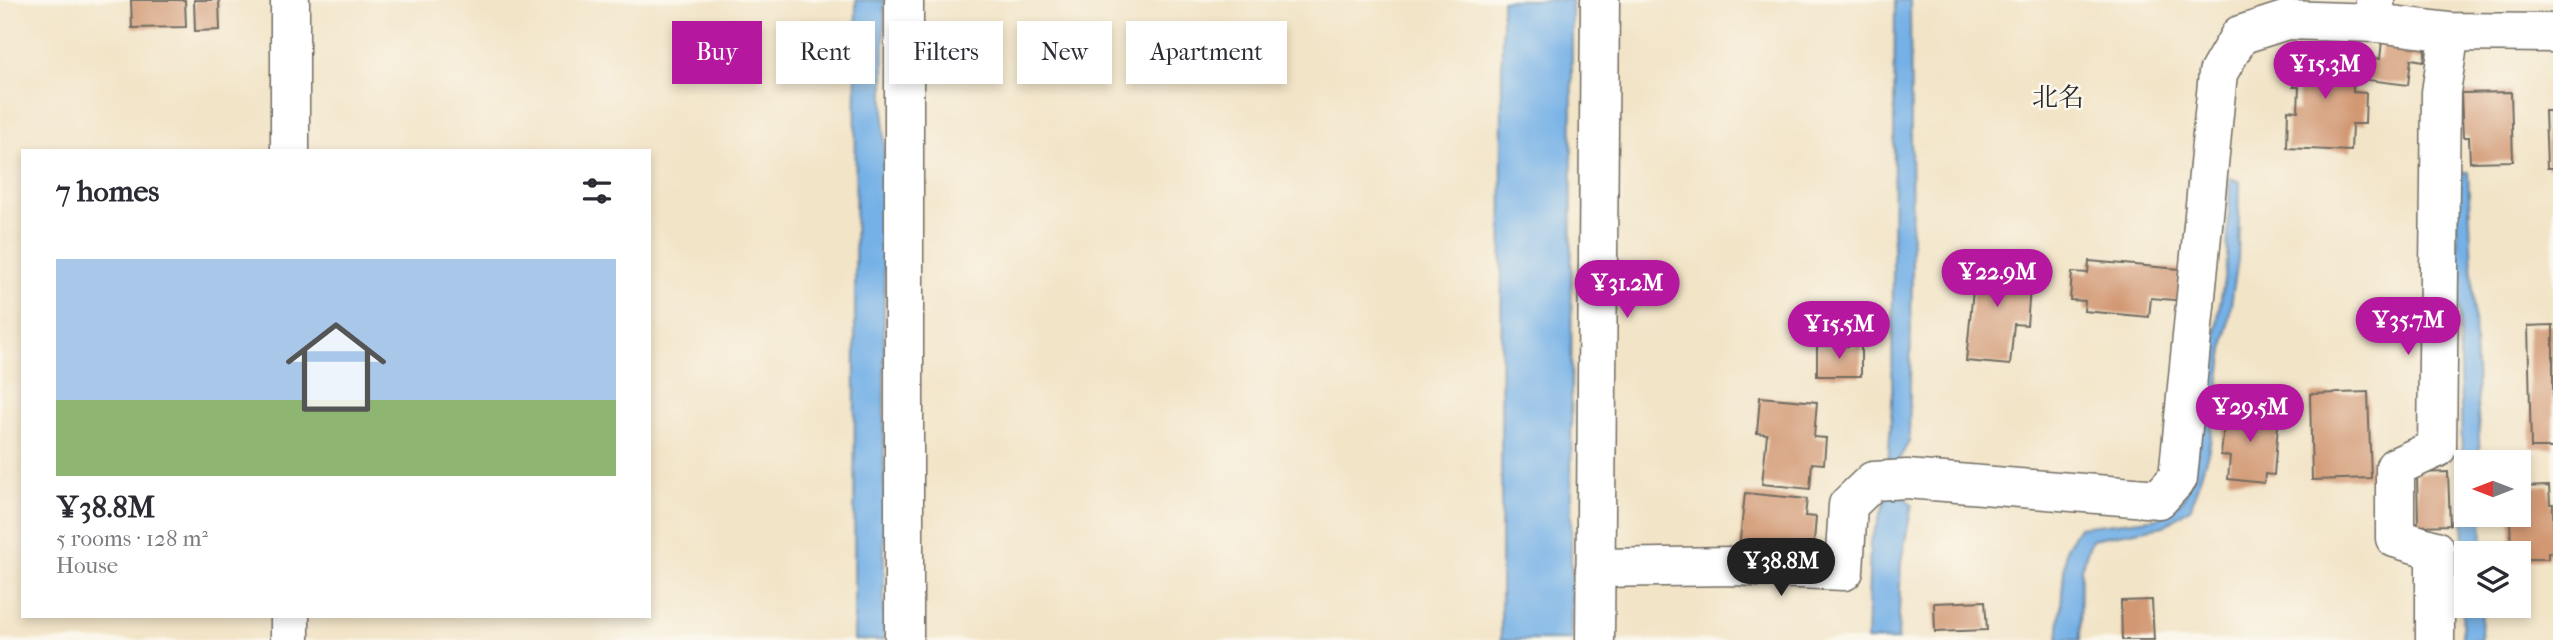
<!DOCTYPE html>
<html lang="en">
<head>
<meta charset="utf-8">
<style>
	:root { --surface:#fff; --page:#f2f2f3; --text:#2b2b33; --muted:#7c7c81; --line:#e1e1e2; --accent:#b5179e }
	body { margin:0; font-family:"IM FELL French Canon","Noto Serif JP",serif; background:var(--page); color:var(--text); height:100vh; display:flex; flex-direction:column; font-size:26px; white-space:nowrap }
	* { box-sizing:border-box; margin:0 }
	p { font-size:23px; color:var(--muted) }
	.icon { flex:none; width:38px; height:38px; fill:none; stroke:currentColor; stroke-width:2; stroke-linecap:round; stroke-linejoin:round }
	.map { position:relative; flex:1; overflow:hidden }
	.side { position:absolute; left:21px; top:149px; width:630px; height:469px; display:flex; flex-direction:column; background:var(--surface); border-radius:0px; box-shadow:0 4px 10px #0003 }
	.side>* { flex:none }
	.guide { position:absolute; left:672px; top:21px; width:665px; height:63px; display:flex; gap:14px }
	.needle { width:46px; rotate:270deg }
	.fabs { position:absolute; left:2454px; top:450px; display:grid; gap:14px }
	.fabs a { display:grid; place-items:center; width:77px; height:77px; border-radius:0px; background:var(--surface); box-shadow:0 4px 10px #0003; font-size:35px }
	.price { position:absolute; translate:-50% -60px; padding:0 16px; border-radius:24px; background:var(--accent); color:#fff; font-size:23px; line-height:46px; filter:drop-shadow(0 2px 4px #0008) }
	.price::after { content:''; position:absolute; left:50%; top:42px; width:21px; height:16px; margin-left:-10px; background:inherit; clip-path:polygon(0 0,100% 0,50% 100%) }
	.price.active { background:#222; color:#fff }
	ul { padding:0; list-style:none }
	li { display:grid; align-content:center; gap:14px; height:371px; padding:0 35px }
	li+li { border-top:2px solid var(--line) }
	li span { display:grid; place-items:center; height:217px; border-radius:0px; color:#555 }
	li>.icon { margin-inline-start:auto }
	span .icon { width:126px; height:126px; fill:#fffc; stroke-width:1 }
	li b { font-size:30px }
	h2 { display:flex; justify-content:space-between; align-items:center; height:84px; padding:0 35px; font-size:30px }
	.tag { padding:0 24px; border-radius:0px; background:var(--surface); box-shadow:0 4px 10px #0003; font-size:24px; line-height:63px }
	.tag.active { background:var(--accent); color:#fff }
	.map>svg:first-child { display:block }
</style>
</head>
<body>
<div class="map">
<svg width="2553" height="640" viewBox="0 0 2553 640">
	<rect width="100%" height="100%" fill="#fbf7ec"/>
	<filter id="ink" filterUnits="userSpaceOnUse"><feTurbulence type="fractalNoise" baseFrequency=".0143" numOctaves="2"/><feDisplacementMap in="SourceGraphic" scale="14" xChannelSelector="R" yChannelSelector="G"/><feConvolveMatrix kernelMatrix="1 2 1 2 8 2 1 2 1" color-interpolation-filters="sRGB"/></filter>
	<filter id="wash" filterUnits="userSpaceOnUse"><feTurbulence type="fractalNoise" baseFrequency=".00686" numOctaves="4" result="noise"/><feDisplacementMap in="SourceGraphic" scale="28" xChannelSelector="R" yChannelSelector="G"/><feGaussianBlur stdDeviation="1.57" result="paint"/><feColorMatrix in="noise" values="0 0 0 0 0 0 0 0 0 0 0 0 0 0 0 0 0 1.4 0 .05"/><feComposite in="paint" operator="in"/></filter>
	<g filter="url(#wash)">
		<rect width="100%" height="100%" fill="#f2e4c7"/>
		<path fill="#74b0e6" stroke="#506e88" stroke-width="2" d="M 856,0 L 884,0 L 884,640 L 854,640 Z
			M 1502,0 L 1572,0 L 1571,640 L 1501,640 Z
			M 1895,0 L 1910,0 L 1912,271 L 1909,442 L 1899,459 L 1899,492 L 1912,505 L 1901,562 L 1898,640 L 1867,640 L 1870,543 L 1886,499 L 1892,402 Z
			M 2456,172 L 2468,172 L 2480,462 L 2466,462 L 2466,514 L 2482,515 L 2483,553 L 2466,553 L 2466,606 L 2482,606 L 2481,640 L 2462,640 L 2464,554 Z
			M 2230,178 L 2240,182 L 2238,259 L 2209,449 L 2191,507 L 2164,526 L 2092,539 L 2081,568 L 2080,640 L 2058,640 L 2066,548 L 2079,527 L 2159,518 L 2184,499 L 2197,451 L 2227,260 Z"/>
		<g id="blocks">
			<path fill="#d29873" d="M 131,0 L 185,0 L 186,27 L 132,28 Z
				M 194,0 L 219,0 L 220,30 L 195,31 Z
				M 2382,41 L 2426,46 L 2424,61 L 2411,59 L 2408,85 L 2368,80 L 2371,58 L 2380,59 Z
				M 2295,49 L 2355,51 L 2353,92 L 2366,93 L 2365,124 L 2352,124 L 2351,151 L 2287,148 L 2288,110 L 2298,111 L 2299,87 L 2293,87 Z
				M 2511,92 L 2513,161 L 2470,162 L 2469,137 L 2463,137 L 2461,93 Z
				M 2545,111 L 2553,111 L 2553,168 L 2547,168 Z
				M 1976,259 L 2032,264 L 2027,325 L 2014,324 L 2010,365 L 1966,361 Z
				M 2089,261 L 2179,269 L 2178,280 L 2187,281 L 2185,301 L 2151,298 L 2149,317 L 2084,311 L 2085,301 L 2070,300 L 2072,272 L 2088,273 Z
				M 2553,325 L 2553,448 L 2531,448 L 2528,326 Z
				M 1817,346 L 1861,346 L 1861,376 L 1817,376 Z
				M 2368,392 L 2371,478 L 2312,480 L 2310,394 Z
				M 1760,397 L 1817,402 L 1814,437 L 1826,438 L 1824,464 L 1812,463 L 1810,489 L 1762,484 L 1767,434 L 1757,433 Z
				M 2235,402 L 2268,405 L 2267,424 L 2278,425 L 2274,475 L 2265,474 L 2264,483 L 2228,479 L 2230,456 L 2221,455 L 2224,425 L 2233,426 Z
				M 2448,472 L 2450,525 L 2418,526 L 2417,473 Z
				M 2549,486 L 2550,504 L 2553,504 L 2553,553 L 2548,553 L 2548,559 L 2520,559 L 2520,554 L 2511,553 L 2510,514 L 2518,514 L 2518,487 Z
				M 1745,493 L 1807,499 L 1805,516 L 1816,517 L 1813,555 L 1739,549 Z
				M 2152,600 L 2154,640 L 2122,640 L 2121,601 Z
				M 1985,601 L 1987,630 L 1935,632 L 1934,603 Z"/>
		</g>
	</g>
	<g filter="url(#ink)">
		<use href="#blocks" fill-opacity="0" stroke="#716c62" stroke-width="2"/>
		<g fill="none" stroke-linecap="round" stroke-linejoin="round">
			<defs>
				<path id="minor" d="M 290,0 L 290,150
					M 2375,0 L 2376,23 L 2450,32 L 2553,33
					M 1595,568 L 1733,566 L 1844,571 L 1848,505 L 1873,481 L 1907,479 L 2159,499 L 2178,478 L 2218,73 L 2240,35 L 2287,20 L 2376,23
					M 290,616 L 290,640
					M 904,640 L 904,0
					M 1595,640 L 1600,0
					M 2435,640 L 2435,550 L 2395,538 L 2395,467 L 2437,448 L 2441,92 L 2450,32"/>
			</defs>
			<use href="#minor" stroke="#716c62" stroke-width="41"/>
			<use href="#minor" stroke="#fff" stroke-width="38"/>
		</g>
	</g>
	<g text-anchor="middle" stroke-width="5" stroke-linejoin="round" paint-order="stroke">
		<g font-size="26" fill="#2b2b2b" stroke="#fbf7ec">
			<text x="2058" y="106">北名</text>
		</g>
	</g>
</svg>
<div class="fabs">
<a><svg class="needle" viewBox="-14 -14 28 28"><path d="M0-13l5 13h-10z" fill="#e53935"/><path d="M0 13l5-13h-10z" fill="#7c7c81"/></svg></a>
<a><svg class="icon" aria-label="layers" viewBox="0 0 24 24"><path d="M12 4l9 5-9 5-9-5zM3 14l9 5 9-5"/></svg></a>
</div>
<b class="price" style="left:2325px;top:101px">¥15.3M</b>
<b class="price" style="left:1997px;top:309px">¥22.9M</b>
<b class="price" style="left:1627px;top:320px">¥31.2M</b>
<b class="price" style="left:2408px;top:357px">¥35.7M</b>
<b class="price" style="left:1839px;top:361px">¥15.5M</b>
<b class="price" style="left:2250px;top:444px">¥29.5M</b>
<b class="price active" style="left:1781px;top:598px">¥38.8M</b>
<div class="guide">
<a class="tag active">Buy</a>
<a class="tag">Rent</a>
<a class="tag">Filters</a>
<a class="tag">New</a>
<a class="tag">Apartment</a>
</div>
<section class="side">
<h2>7 homes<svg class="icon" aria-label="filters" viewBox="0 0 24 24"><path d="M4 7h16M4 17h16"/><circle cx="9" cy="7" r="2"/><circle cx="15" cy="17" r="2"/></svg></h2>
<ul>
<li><span style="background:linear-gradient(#a9c7e8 65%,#8fb573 0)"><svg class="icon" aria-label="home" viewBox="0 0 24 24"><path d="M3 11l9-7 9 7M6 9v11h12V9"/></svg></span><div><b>¥38.8M</b><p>5 rooms · 128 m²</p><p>House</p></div></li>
</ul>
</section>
</div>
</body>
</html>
